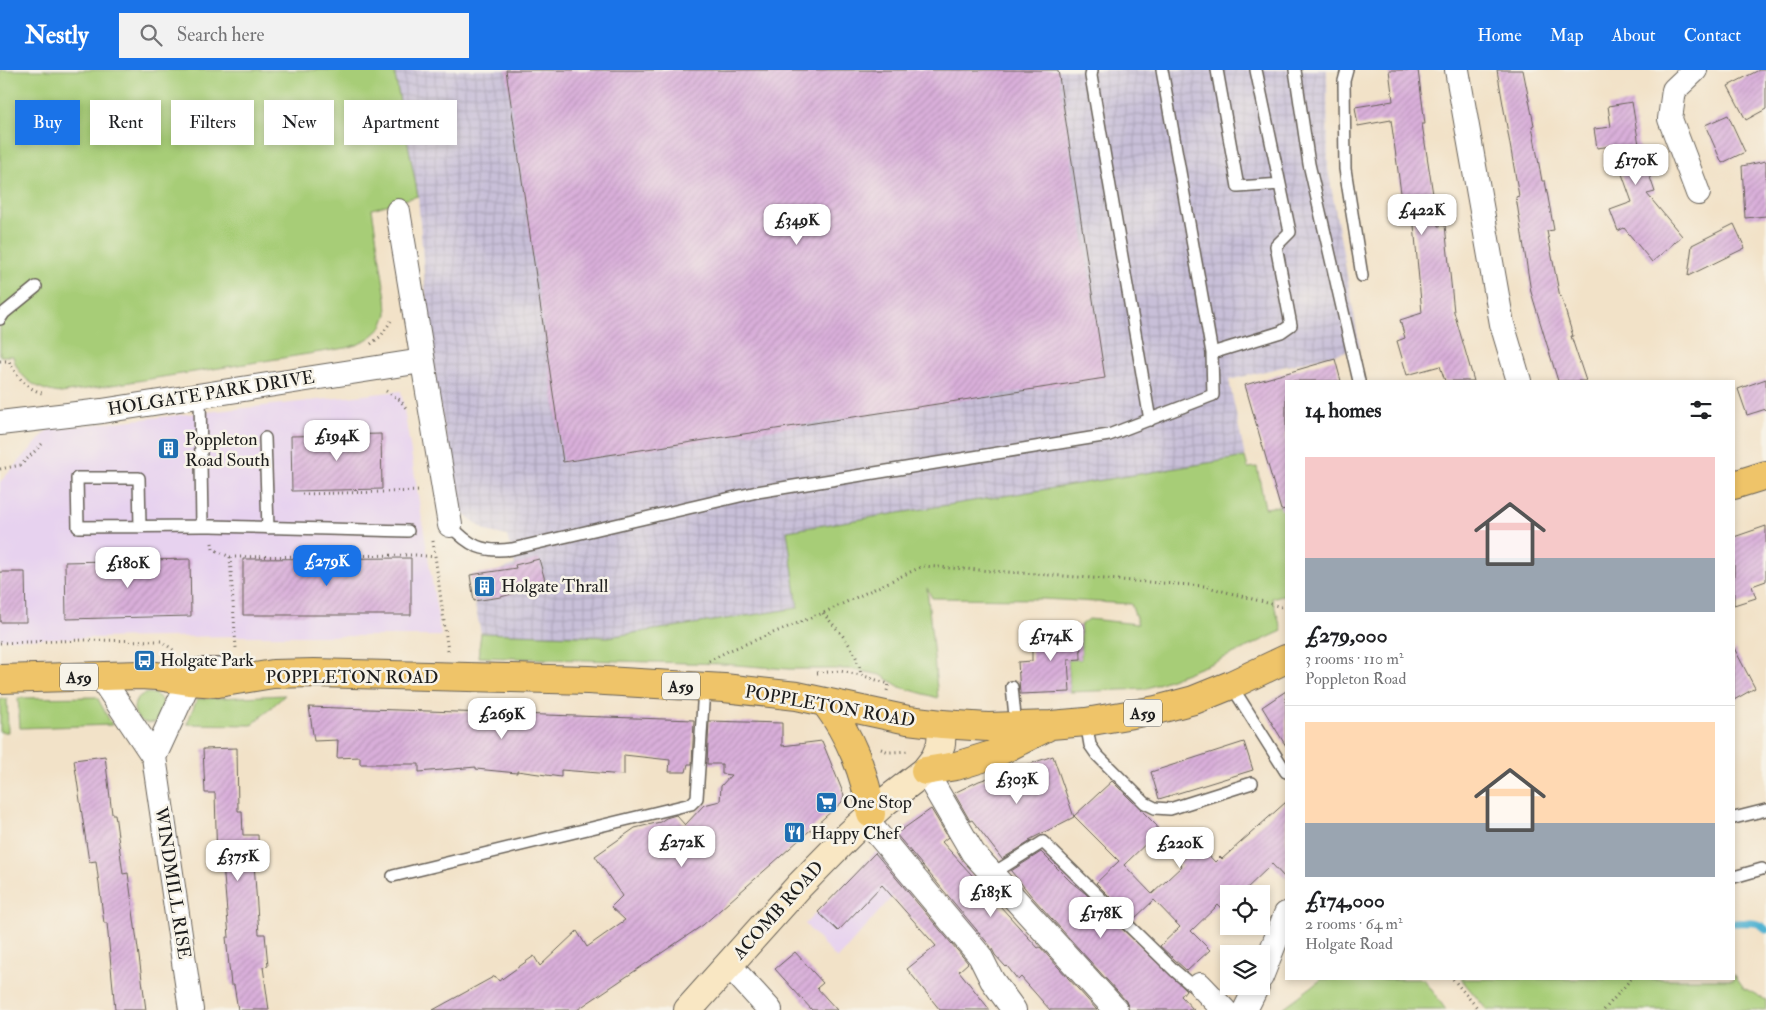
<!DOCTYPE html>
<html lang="en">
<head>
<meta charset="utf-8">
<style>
	:root { --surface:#fff; --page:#f2f2f2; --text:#202124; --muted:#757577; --line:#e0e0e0; --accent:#1a73e8 }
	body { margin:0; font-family:"IM FELL Double Pica",serif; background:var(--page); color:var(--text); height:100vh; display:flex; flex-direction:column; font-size:19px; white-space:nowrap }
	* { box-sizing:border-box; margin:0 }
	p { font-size:16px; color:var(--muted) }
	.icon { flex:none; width:28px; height:28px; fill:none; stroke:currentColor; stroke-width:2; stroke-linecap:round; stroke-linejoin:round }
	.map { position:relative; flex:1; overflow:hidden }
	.sheet { position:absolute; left:1285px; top:310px; width:450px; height:600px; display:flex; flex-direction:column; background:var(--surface); border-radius:0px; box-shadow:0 2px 8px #0003 }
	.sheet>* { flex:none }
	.guide { position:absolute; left:15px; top:30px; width:475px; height:45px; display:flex; gap:10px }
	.controls { position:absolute; left:1220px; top:815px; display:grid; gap:10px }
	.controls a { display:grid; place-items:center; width:50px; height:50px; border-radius:0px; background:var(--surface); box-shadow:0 2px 8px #0003; font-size:25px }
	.price { position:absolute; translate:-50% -42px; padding:0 11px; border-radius:10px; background:#fff; color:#222; font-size:16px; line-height:32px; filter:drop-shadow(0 1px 2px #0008) }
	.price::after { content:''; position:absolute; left:50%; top:30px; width:15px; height:11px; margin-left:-8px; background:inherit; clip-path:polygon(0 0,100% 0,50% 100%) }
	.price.current { background:var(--accent); color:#fff }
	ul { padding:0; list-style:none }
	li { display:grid; align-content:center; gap:10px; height:265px; padding:0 20px }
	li+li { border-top:1px solid var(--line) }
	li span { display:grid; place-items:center; height:155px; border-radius:0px; color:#555 }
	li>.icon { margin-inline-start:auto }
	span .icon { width:90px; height:90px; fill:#fffc; stroke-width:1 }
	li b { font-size:21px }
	h2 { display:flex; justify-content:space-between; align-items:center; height:60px; padding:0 20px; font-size:21px }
	.pill { padding:0 18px; border-radius:0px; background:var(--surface); box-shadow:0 2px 8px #0003; font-size:18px; line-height:45px }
	.pill.current { background:var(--accent); color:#fff }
	header { display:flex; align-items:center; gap:30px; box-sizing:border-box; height:70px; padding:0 25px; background:var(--accent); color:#fff }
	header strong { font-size:24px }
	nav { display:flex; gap:28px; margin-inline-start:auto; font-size:18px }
	.search { width:350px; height:45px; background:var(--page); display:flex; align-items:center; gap:12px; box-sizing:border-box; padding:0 18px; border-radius:0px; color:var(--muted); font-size:19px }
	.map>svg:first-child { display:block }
</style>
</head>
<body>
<header>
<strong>Nestly</strong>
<div class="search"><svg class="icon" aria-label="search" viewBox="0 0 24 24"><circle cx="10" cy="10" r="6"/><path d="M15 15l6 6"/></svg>Search here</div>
<nav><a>Home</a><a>Map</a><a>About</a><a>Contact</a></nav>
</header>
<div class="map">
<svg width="1766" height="940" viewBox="0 0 1766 940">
	<defs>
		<pattern id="industrial-grid" width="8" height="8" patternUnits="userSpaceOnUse" patternTransform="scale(1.25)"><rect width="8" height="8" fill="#c8bfd8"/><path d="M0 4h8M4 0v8" fill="none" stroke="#aba4b9"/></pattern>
		<pattern id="building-hatch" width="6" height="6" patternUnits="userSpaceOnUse" patternTransform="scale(1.25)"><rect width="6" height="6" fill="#d9afda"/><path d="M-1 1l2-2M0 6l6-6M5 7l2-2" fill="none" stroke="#ba96ba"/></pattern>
	</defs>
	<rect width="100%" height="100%" fill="#f7f3e8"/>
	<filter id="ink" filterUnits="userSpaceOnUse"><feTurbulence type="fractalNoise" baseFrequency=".02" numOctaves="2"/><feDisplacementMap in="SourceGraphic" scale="10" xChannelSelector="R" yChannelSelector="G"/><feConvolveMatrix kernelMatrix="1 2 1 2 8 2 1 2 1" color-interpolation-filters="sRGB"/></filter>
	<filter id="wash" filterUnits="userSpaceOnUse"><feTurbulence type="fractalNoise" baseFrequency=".0096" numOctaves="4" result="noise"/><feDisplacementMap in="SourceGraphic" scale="20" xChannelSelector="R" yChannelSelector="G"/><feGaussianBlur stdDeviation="1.12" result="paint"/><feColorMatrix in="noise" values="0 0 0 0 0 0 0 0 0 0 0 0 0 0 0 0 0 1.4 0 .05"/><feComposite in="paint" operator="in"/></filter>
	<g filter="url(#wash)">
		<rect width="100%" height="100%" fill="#f2e2c8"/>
		<path fill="#e7d2ef" d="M 401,321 L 441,566 L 248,566 L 0,569 L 0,412 L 49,359 Z
			M 877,781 L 907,814 L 892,827 L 837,889 L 805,854 Z"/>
		<path fill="url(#industrial-grid)" d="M 394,0 L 1327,0 L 1328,99 L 1360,278 L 1229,310 L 1245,387 L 787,461 L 798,538 L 608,567 L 481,563 L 474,531 L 501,527 L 497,501 L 515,495 L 507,466 L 486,461 L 460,441 L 431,291 L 418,126 Z"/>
		<path fill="#a7cd77" stroke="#62744a" d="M 0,0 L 354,0 L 361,1 L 394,0 L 418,126 L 372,139 L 386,228 L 387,244 L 382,257 L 372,266 L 359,274 L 346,278 L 61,323 C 39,321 18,309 13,286 L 0,286 Z
			M 1245,387 L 1248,398 L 1257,397 L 1265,438 L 1286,435 L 1286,524 L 1272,528 L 1282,561 L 1215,592 L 1145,619 L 1070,622 L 1068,590 L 1081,589 L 1080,556 L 1089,549 L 1138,554 L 1131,534 L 1043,529 L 932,528 L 927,518 L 938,628 L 900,617 L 881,605 L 851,599 L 789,599 L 722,594 L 478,587 L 481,563 L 608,567 L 798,538 L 787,461 Z
			M134 638a15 15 0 1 1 30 0a15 15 0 1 1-30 0Z
			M 285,625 L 252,655 L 187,654 L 197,629 Z
			M 97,627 L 112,655 L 20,658 L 18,628 Z
			M 0,629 L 7,629 L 8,662 L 0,662 Z
			M 1734,904 L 1744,918 L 1766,930 L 1766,940 L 1487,940 L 1461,909 L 1734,909 Z
			M 1322,909 L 1424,909 L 1446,940 L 1284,940 L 1283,938 Z"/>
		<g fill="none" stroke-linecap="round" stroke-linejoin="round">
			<path stroke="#53b3d1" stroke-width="7" d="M 1734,853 C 1745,853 1759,850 1766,860"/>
		</g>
		<g id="blocks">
			<path fill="url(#building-hatch)" d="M 506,0 L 1058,0 L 1105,308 L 563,392 Z
				M 1389,0 L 1418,0 L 1425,54 L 1422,54 L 1438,156 L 1445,155 L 1454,242 L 1474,311 L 1445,311 L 1440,296 L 1407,305 L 1397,271 L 1405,268 L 1400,250 L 1422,243 L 1413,144 L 1404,145 L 1391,50 L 1358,56 L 1355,37 L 1393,31 Z
				M 1497,0 L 1523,0 L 1534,55 L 1532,56 L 1542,111 L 1545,111 L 1554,160 L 1547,161 L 1560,227 L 1561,226 L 1573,266 L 1571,266 L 1586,311 L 1558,311 L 1531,222 L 1516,127 L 1519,126 Z
				M 1759,0 L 1766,0 L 1766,39 L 1746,50 L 1728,16 Z
				M 1632,32 L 1639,75 L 1655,122 L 1647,124 L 1682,166 L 1652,192 L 1624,158 L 1618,161 L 1610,140 L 1632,132 L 1612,76 L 1597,78 L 1594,59 L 1611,57 L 1608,36 Z
				M 1728,45 L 1745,82 L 1722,93 L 1705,55 Z
				M 1766,91 L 1766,146 L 1745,148 L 1742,96 Z
				M 1734,154 L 1745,178 L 1688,206 L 1692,175 Z
				M 1335,289 L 1341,311 L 1286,311 L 1286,439 L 1281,440 L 1245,315 Z
				M 1766,309 L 1766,339 L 1747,345 L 1738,319 Z
				M 381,364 L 382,419 L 292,421 L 291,366 Z
				M 1766,456 L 1766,511 L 1752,516 L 1756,528 L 1734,535 L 1734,467 Z
				M 411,488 L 411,545 L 243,545 L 243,489 Z
				M 190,489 L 191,546 L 66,549 L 65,492 Z
				M 539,489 L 546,514 L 501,527 L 474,531 L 470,505 L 516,498 L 515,495 Z
				M 0,502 L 25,502 L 26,552 L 0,552 Z
				M 1080,556 L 1081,589 L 1068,590 L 1070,622 L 1020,624 L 1018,592 L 1032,591 L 1032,573 L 1045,572 L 1044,557 Z
				M 1734,578 L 1755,618 L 1734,630 Z
				M 1286,621 L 1286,676 L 1262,637 Z
				M 309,637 L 694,650 L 692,694 L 688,694 L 686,702 L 669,702 L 670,690 L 624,685 L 624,705 L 561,700 L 561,707 L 517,701 L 517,703 L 476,699 L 476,697 L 419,702 L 419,694 L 360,694 L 360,687 L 337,688 L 338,670 L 314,671 Z
				M 709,651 L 782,653 L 782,676 L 822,671 L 844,725 L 842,732 L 703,855 L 577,940 L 433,940 L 495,906 L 499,911 L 534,886 L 540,896 L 577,861 L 587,877 L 625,850 L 611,837 L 622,826 L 595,786 L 635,758 L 660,752 L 666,748 L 676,745 L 685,755 L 704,735 L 720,731 L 721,716 L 731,705 L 722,704 L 722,694 L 707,694 Z
				M 1244,672 L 1253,700 L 1159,729 L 1151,702 Z
				M 237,678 L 238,741 L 242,741 L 243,765 L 258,765 L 259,792 L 254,793 L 259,864 L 265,864 L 268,896 L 263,897 L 269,940 L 238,940 L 234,915 L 231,915 L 226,867 L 229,867 L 223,794 L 217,794 L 215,723 L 205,723 L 203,679 Z
				M 105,686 L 112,744 L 115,744 L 123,804 L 128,803 L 146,940 L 115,940 L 107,853 L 104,853 L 96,791 L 89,792 L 74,690 Z
				M 1053,686 L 1074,747 L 1029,770 L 1031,771 L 1002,789 L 972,750 L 970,751 L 954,723 L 979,711 Z
				M 1112,711 L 1157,756 L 1157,763 L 1124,795 L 1152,824 L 1182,796 L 1179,793 L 1199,775 L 1215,792 L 1220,787 L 1222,789 L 1286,732 L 1286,809 L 1272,794 L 1241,824 L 1229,824 L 1229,847 L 1218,835 L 1191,861 L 1210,880 L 1187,901 L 1160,876 L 1180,857 L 1154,830 L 1133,850 L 1096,813 L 1119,791 L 1074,746 Z
				M 931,739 L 948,767 L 942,772 L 1038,878 L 1040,877 L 1097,940 L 1050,940 L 1021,907 L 1018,910 L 1007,896 L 1006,897 L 995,885 L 991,877 L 896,764 Z
				M 1041,782 L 1071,812 L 1085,823 L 1186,920 L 1181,926 L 1194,940 L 1129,940 L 1126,931 L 1033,828 L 1011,801 Z
				M 875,783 L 968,893 L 959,901 L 990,940 L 940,940 L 907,899 L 936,876 L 882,815 L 838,861 L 818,842 Z
				M 795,882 L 823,913 L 817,918 L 837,940 L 812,940 L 775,899 Z"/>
		</g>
	</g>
	<g filter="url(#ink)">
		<use href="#blocks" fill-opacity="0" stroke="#676158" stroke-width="1"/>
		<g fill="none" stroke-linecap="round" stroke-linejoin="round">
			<defs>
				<path id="service" d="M 1092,0 L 1091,6 L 1150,350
					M 1217,0 L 1238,117 L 1280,114
					M 1295,0 L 1309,94 L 1359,311
					M 1347,0 L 1344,11 L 1345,99 L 1362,206
					M 0,249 L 4,243 L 36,217
					M 1212,283 L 1281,262 L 1291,255 L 1276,176 L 1290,162 L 1256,0
					M 200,325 L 202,456
					M 265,368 L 268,458
					M 450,455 C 469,476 483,483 512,479 L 757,422 L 1109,365 L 1213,325 L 1212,283 L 1162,0
					M 140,457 L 139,408 L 77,408 L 78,457 L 202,456 L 211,456 L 408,461
					M 173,601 L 199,594 L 228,594 L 251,599
					M 1231,615 L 1286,702
					M 1012,617 L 1016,656
					M 1086,652 L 1090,675 L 1097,685 L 1145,733 L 1155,738 L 1170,739 L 1252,713
					M 1734,748 L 1766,740
					M 992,804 L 1043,772 L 1175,901 L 1189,913 L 1200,915
					M 393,806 L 691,734 L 697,728 L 704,618
					M 1734,807 L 1762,799"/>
				<path id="minor" d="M 1457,0 L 1502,254 L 1519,311
					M 1695,0 L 1674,20 L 1670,49 L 1698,123
					M 398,141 L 450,455
					M 0,353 L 102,341 L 422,291
					M 100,606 L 154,687 L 191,940
					M 154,687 L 189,611
					M 925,701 L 973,783 L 1116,940
					M 865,749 L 980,886 L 992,910 L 1014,940
					M 729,895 L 770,940
					M 1261,907 L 1286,844
					M 1200,915 L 1224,940
					M 1245,940 L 1257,916"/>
				<path id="secondary" d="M 688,940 L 800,815 L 850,764 L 886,731 L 925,701 L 935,688 L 941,674 L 942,654"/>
				<path id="primary" d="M 1734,415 L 1766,405
					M 0,609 L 140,605 L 157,606 L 189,611 L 218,613 L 273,604 L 314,603 L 588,610 L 724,618 L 797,626 L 908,650 L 942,654 L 988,657 L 1051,655 L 1086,652 L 1156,640 L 1194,630 L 1231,615 L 1286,589
					M 825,632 C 849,664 866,704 871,744
					M 925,701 L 956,696 L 992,685 L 1045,658"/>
			</defs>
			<use href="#service" stroke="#676158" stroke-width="14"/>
			<use href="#minor" stroke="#676158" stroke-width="26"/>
			<use href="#secondary" stroke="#676158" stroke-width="30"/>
			<use href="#primary" stroke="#676158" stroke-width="30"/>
			<path stroke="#676158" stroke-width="3" stroke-dasharray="1 4" stroke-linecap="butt" d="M 371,274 L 381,266 L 391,251
				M 0,291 L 9,291 C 16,306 26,318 42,323
				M 386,321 L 400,330 L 406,338
				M 0,399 L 21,395 L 44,372
				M 302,424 L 422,421
				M 433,471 L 448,581
				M 212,473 L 213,479 L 230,487 L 236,578
				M 230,487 L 415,485 L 435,487
				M 823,543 C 840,563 857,578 861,605
				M 0,573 L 84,570 L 161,571 L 176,582
				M 709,591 L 728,581 L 823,543 L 923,496 L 1204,516 L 1286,538
				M 817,603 L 840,601 L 861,605 L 889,614 L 887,621
				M 881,679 L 889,682 L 909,681
				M 1453,909 L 1479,940
				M 1604,940 L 1631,909"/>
			<use href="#service" stroke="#fff" stroke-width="11"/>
			<use href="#minor" stroke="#fff" stroke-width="24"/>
			<use href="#secondary" stroke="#f9e7c3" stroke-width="28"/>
			<use href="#primary" stroke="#efc469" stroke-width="28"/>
		</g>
	</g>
	<defs>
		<symbol id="building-square" viewBox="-11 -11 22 22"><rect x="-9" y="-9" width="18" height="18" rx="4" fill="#1f6fb2" stroke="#f7f3e8"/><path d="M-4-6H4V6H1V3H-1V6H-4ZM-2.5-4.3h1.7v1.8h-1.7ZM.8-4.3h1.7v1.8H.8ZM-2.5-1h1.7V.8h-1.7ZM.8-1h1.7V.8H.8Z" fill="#fff"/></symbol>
		<symbol id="bus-square" viewBox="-11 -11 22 22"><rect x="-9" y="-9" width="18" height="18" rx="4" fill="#1f6fb2" stroke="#f7f3e8"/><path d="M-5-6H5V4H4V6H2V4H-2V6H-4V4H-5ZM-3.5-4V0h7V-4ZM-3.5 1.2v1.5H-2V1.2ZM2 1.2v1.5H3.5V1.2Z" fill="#fff"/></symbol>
		<symbol id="supermarket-square" viewBox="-11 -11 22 22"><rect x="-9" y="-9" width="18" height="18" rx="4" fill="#1f6fb2" stroke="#f7f3e8"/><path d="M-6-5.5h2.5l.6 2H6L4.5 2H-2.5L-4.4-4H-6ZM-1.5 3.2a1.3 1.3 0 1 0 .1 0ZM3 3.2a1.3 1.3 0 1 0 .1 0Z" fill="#fff"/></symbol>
		<symbol id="restaurant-square" viewBox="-11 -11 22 22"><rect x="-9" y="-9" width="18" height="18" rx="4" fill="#1f6fb2" stroke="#f7f3e8"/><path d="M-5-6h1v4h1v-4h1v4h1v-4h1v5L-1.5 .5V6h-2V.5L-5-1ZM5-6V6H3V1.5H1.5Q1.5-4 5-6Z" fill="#fff"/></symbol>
	</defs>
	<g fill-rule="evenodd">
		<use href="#building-square" x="156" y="366" width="25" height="25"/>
		<use href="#building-square" x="472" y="504" width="25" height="25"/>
		<use href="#bus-square" x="132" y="578" width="25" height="25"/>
		<use href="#supermarket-square" x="814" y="720" width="25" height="25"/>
		<use href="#restaurant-square" x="782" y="750" width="25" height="25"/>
	</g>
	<g text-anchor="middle" stroke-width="5" stroke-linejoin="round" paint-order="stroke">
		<g fill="#f7f3e8" stroke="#5e5c59" stroke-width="1">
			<rect x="60" y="593.5" width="38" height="27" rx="4"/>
			<rect x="662" y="602.5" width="38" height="27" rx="4"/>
			<rect x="1124" y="629.5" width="38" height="27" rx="4"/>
		</g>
		<g font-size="16" font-weight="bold" fill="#1c1c1c">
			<text x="79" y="613">A59</text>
			<text x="681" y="622">A59</text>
			<text x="1143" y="649">A59</text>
		</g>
		<g font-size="18" fill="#1c1c1c" stroke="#f7f3e8">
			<text transform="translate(211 323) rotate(-9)" y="6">HOLGATE PARK DRIVE</text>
			<text x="352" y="613">POPPLETON ROAD</text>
			<text transform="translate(830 636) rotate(10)" y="6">POPPLETON ROAD</text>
			<text transform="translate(173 813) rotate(81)" y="6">WINDMILL RISE</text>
			<text transform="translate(778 840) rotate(-48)" y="6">ACOMB ROAD</text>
		</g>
		<g font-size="18" fill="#1c1c1c" stroke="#f7f3e8" text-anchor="start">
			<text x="185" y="375">Poppleton<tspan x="185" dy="21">Road South</tspan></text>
			<text x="501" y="522">Holgate Thrall</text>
			<text x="160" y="596">Holgate Park</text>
			<text x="843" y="738">One Stop</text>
			<text x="811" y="769">Happy Chef</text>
		</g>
	</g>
</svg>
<div class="controls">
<a><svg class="icon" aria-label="locate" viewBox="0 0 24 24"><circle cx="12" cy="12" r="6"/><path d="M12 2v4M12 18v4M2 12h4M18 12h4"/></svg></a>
<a><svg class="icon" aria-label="layers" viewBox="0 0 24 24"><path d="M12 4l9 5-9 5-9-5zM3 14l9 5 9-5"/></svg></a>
</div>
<b class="price" style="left:1636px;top:116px">£170K</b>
<b class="price" style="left:1422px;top:166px">£422K</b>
<b class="price" style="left:797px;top:176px">£349K</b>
<b class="price" style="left:337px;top:392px">£194K</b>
<b class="price current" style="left:327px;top:517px">£279K</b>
<b class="price" style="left:128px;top:519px">£180K</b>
<b class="price" style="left:1051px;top:592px">£174K</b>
<b class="price" style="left:502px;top:670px">£269K</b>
<b class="price" style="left:1017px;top:735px">£303K</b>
<b class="price" style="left:682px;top:798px">£272K</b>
<b class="price" style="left:1180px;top:799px">£220K</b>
<b class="price" style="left:238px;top:812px">£375K</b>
<b class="price" style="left:991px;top:848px">£183K</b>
<b class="price" style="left:1101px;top:869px">£178K</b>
<div class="guide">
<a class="pill current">Buy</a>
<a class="pill">Rent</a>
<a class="pill">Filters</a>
<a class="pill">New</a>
<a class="pill">Apartment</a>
</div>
<section class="sheet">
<h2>14 homes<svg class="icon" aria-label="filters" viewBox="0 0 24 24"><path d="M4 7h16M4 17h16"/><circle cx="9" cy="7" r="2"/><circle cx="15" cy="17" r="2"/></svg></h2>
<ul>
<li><span style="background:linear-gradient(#f6c9c9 65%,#9aa5b1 0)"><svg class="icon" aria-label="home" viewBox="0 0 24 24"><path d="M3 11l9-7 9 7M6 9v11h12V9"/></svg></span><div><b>£279,000</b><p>3 rooms · 110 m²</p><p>Poppleton Road</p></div></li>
<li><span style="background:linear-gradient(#ffd9b3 65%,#9aa5b1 0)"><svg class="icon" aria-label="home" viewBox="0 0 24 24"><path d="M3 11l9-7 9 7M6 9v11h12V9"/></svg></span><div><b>£174,000</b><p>2 rooms · 64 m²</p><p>Holgate Road</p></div></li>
</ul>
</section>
</div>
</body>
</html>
